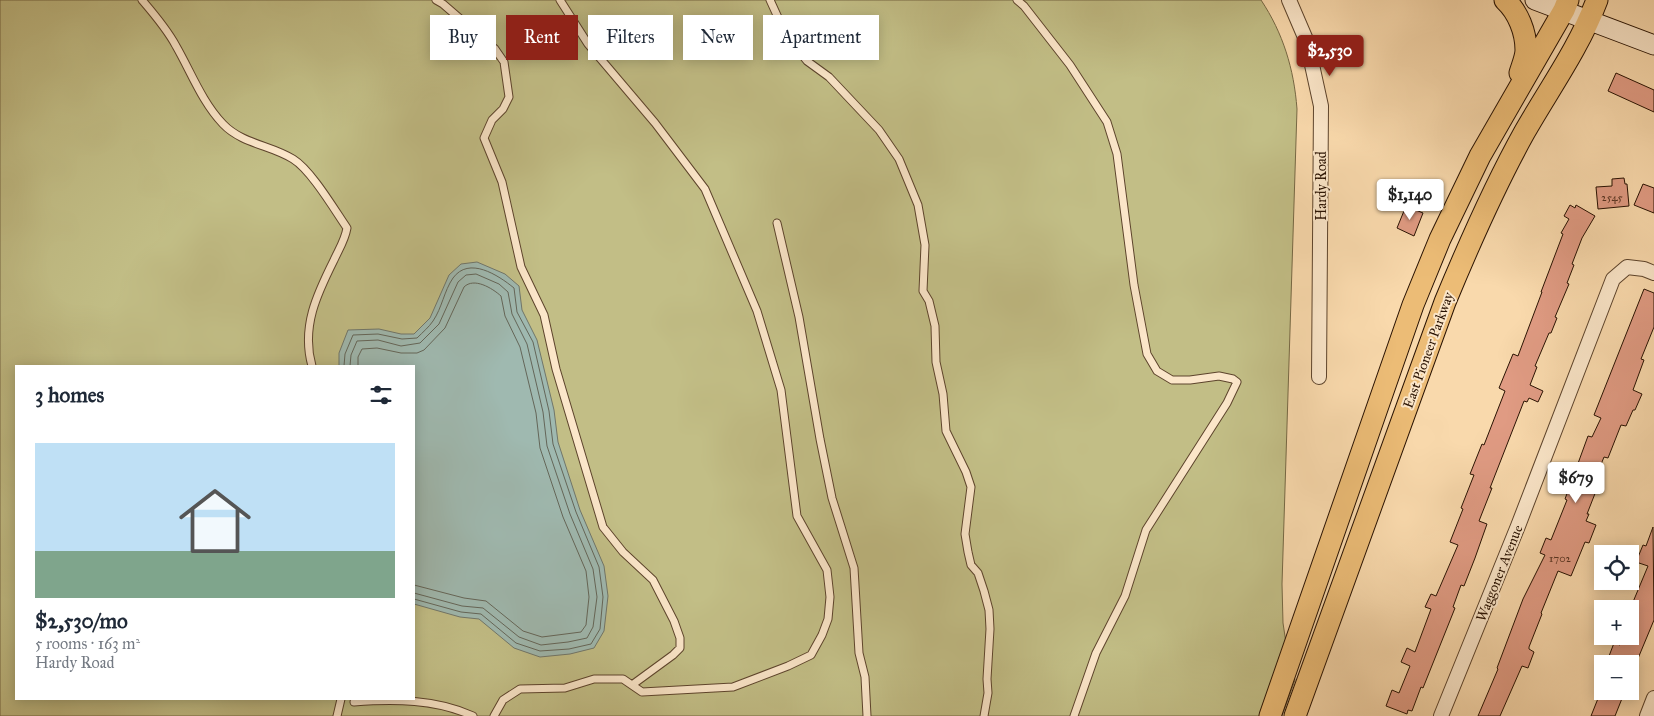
<!DOCTYPE html>
<html lang="en">
<head>
<meta charset="utf-8">
<style>
	:root { --surface:#fff; --page:#f2f2f3; --text:#1f2937; --muted:#747a83; --accent:#8f2418 }
	body { margin:0; font-family:"IM FELL Great Primer",serif; background:var(--page); color:var(--text); height:100vh; display:flex; flex-direction:column; font-size:19px; white-space:nowrap }
	* { box-sizing:border-box; margin:0 }
	p { font-size:16px; color:var(--muted) }
	.icon { flex:none; width:28px; height:28px; fill:none; stroke:currentColor; stroke-width:2; stroke-linecap:round; stroke-linejoin:round }
	.map { position:relative; flex:1; overflow:hidden }
	.side { position:absolute; left:15px; top:365px; width:400px; height:335px; display:flex; flex-direction:column; background:var(--surface); border-radius:0px; box-shadow:0 2px 12px #0003 }
	.side>* { flex:none }
	.guide { position:absolute; left:430px; top:15px; width:475px; height:45px; display:flex; gap:10px }
	.tools { position:absolute; left:1594px; top:545px; display:grid; gap:10px }
	.tools a { display:grid; place-items:center; width:45px; height:45px; border-radius:0px; background:var(--surface); box-shadow:0 2px 12px #0003; font-size:25px }
	.price { position:absolute; translate:-50% -42px; padding:0 11px; border-radius:5px; background:#fff; color:#222; font-size:16px; line-height:32px; filter:drop-shadow(0 1px 2px #0008) }
	.price::after { content:''; position:absolute; left:50%; top:30px; width:15px; height:11px; margin-left:-8px; background:inherit; clip-path:polygon(0 0,100% 0,50% 100%) }
	.price.on { background:var(--accent); color:#fff }
	ul { padding:0; list-style:none }
	li { display:grid; align-content:center; gap:10px; height:265px; padding:0 20px }
	li span { display:grid; place-items:center; height:155px; border-radius:0px; color:#555 }
	li>.icon { margin-inline-start:auto }
	span .icon { width:90px; height:90px; fill:#fffc; stroke-width:1 }
	li b { font-size:21px }
	h2 { display:flex; justify-content:space-between; align-items:center; height:60px; padding:0 20px; font-size:21px }
	.tag { padding:0 18px; border-radius:0px; background:var(--surface); box-shadow:0 2px 12px #0003; font-size:18px; line-height:45px }
	.tag.on { background:var(--accent); color:#fff }
	.map>svg:first-child { display:block }
</style>
</head>
<body>
<div class="map">
<svg width="1654" height="716" viewBox="0 0 1654 716">
	<rect width="100%" height="100%" fill="#f9d9ac"/>
	<filter id="stains"><feTurbulence type="fractalNoise" baseFrequency=".004" numOctaves="4"/><feColorMatrix values="0 0 0 0 .2 0 0 0 0 .09 0 0 0 0 .02 0 0 0 .5 -.17"/></filter>
	<radialGradient id="worn" r=".72"><stop offset=".6" stop-color="#630" stop-opacity="0"/><stop offset="1" stop-color="#630" stop-opacity=".3"/></radialGradient>
	<path fill="#c2be86" stroke="#766844" fill-rule="evenodd" d="M 0,0 L 1261,0 C 1283,33 1294,69 1297,109 L 1282,584 L 1283,623 L 1286,643 L 1295,680 L 1282,716 L 0,716 ZM 16,366 L 414,366 L 414,699 L 16,699 Z"/>
	<path fill="#9fb9b0" stroke="#70766a" d="M 477,262 L 505,274 L 519,286 L 522,310 L 537,340 L 554,410 L 558,442 L 580,510 L 604,566 L 608,596 L 604,631 L 594,648 L 570,654 L 540,657 L 514,648 L 479,619 L 460,617 L 414,604 L 414,366 L 339,366 L 339,353 L 348,330 L 379,329 L 401,334 L 414,334 L 430,318 L 449,275 L 461,264 Z"/>
	<g fill="none" stroke-linecap="round" stroke-linejoin="round">
		<path stroke="#646659" stroke-width="1" d="M 344,366 L 345,354 L 353,335 L 378,334 L 402,339 L 417,338 C 423,332 429,327 433,321 C 442,308 444,291 453,278 C 469,256 498,275 514,288 L 517,312 L 533,342 L 549,411 L 553,444 L 576,512 L 599,567 L 603,597 L 600,629 L 591,644 L 569,649 L 540,651 L 516,643 L 481,614 L 461,612 L 414,599
			M 350,366 L 351,355 L 357,341 L 378,340 L 401,346 L 420,343 L 439,324 L 458,282 L 466,275 L 476,274 L 499,284 L 508,292 L 512,314 L 527,344 L 543,412 L 547,446 L 570,514 L 593,569 L 597,597 L 593,627 L 587,638 L 568,642 L 541,645 L 519,637 L 483,608 L 462,606 L 414,593
			M 358,366 L 358,357 L 362,349 L 377,348 L 401,353 L 417,353 L 424,350 L 445,328 L 464,287 C 474,277 492,288 501,296 L 505,316 L 520,347 L 536,413 L 540,448 L 563,517 L 586,571 L 589,597 L 586,625 L 581,632 L 542,637 L 523,631 L 486,601 L 464,598 L 414,585"/>
	</g>
	<path fill="#e09b83" stroke="#291202" d="M 1616,73 L 1654,90 L 1654,112 L 1608,91 Z
		M 1624,178 L 1625,184 L 1627,184 L 1629,206 L 1598,209 L 1596,187 L 1612,186 L 1612,179 Z
		M 1643,184 L 1654,188 L 1654,213 L 1634,205 Z
		M 1570,205 L 1575,208 L 1576,205 L 1595,216 L 1582,238 L 1572,264 L 1574,265 L 1567,283 L 1569,284 L 1555,317 L 1557,318 L 1551,333 L 1549,333 L 1535,366 L 1537,367 L 1530,385 L 1543,391 L 1538,402 L 1529,398 L 1527,402 L 1524,401 L 1490,488 L 1492,488 L 1479,521 L 1487,524 L 1475,558 L 1464,586 L 1461,585 L 1453,607 L 1455,608 L 1423,688 L 1421,687 L 1412,711 L 1408,710 L 1407,714 L 1386,706 L 1392,690 L 1399,693 L 1410,666 L 1401,662 L 1407,648 L 1415,652 L 1431,609 L 1425,607 L 1431,594 L 1436,596 L 1458,545 L 1450,542 L 1463,509 L 1461,508 L 1474,475 L 1470,474 L 1482,444 L 1484,445 L 1505,391 L 1499,388 L 1513,354 L 1518,356 L 1542,292 L 1541,292 L 1563,234 L 1561,233 L 1569,219 L 1564,216 Z
		M 1406,206 L 1423,213 L 1414,236 L 1397,228 Z
		M 1644,289 L 1654,293 L 1654,327 L 1641,359 L 1644,360 L 1633,390 L 1642,394 L 1635,410 L 1633,410 L 1626,426 L 1621,425 L 1608,458 L 1604,457 L 1591,489 L 1596,491 L 1587,514 L 1589,514 L 1586,521 L 1596,525 L 1589,543 L 1585,542 L 1571,576 L 1558,571 L 1541,613 L 1542,614 L 1529,647 L 1529,649 L 1534,652 L 1528,668 L 1522,666 L 1500,716 L 1478,716 L 1498,669 L 1497,668 L 1523,599 L 1545,555 L 1540,553 L 1546,538 L 1551,540 L 1567,500 L 1565,499 L 1588,436 L 1592,437 L 1601,418 L 1594,415 Z
		M 1653,527 L 1654,620 L 1634,668 L 1630,667 L 1630,664 L 1606,664 L 1614,643 L 1620,645 L 1624,636 L 1630,636 L 1630,620 L 1636,603 L 1633,602 L 1648,566 L 1636,562 L 1643,545 L 1646,546 Z
		M 1601,691 L 1625,691 L 1615,716 L 1591,716 Z"/>
	<g fill="none" stroke-linecap="round" stroke-linejoin="round">
		<defs>
			<path id="lane" d="M 142,0 C 154,14 167,29 176,46 C 191,72 202,102 223,124 C 242,144 271,145 293,159 C 311,170 334,209 347,228 C 345,240 339,249 334,260 C 317,294 301,327 312,366
				M 436,0 L 443,4 L 495,49 L 504,62 L 509,97 L 503,109 L 492,120 L 484,138 L 502,182 L 521,267 L 544,315 L 556,369 L 603,527 L 623,552 L 653,580 L 674,621 L 680,638 L 680,648 L 673,655 L 632,685
				M 770,0 L 786,35 L 807,61 L 829,77 L 879,130 L 899,159 L 918,205 L 925,245 L 923,291 L 929,301 L 935,326 L 936,362 L 943,394 L 946,431 L 966,472 L 971,487 L 965,534 L 968,552 L 971,565 L 978,573 L 984,591 L 989,610 L 990,629 L 987,679 L 988,693 L 984,716
				M 1017,0 L 1024,6 L 1070,65 L 1107,122 L 1117,154 L 1134,285 L 1147,354 L 1157,371 L 1172,380 L 1190,380 L 1219,376 L 1233,379 L 1237,382 L 1227,403 L 1146,530 L 1125,596 L 1096,653 L 1074,716
				M 777,223 L 799,317 L 820,439 L 832,498 L 854,568 L 859,653 L 865,677 L 867,716
				M 354,702 C 394,699 436,699 473,716
				M 337,716 L 341,699
				M 494,716 L 503,700 L 520,689 L 565,688 L 594,679 L 623,679 L 642,692 L 733,687 L 788,666 L 811,655 L 822,635 L 828,619 L 830,597 L 827,570 L 797,516 L 781,390 L 757,311 L 705,189 L 655,123 L 588,44 L 560,0"/>
			<path id="street" d="M 1289,0 L 1307,42 L 1321,106 L 1319,377
				M 1441,716 L 1518,526 L 1613,279 L 1627,267 L 1644,269 L 1654,273
				M 1647,716 L 1654,698"/>
			<path id="secondary" d="M 1535,0 L 1654,45"/>
			<path id="primary" d="M 1505,0 C 1518,12 1526,32 1526,50 C 1526,57 1522,66 1520,73
				M 1270,716 L 1413,305 L 1440,239 L 1480,156 L 1564,10 L 1568,0
				M 1295,716 L 1445,302 C 1469,244 1494,187 1524,133 C 1549,89 1579,48 1597,0"/>
		</defs>
		<use href="#lane" stroke="#5d442c" stroke-width="9"/>
		<use href="#street" stroke="#5d442c" stroke-width="16"/>
		<use href="#secondary" stroke="#291202" stroke-width="21"/>
		<use href="#primary" stroke="#291202" stroke-width="23"/>
		<use href="#lane" stroke="#fbe6c9" stroke-width="7"/>
		<use href="#street" stroke="#fbe6c9" stroke-width="14"/>
		<use href="#secondary" stroke="#fbe6c9" stroke-width="19"/>
		<use href="#primary" stroke="#ecbc76" stroke-width="21"/>
	</g>
	<g text-anchor="middle" stroke-width="4" stroke-linejoin="round" paint-order="stroke">
		<g font-size="11" fill="#573422">
			<text x="1612" y="201">2545</text>
			<text x="1560" y="562">1702</text>
		</g>
		<g font-size="14" fill="#291202" stroke="#fbe6c9">
			<text transform="translate(1321 186) rotate(-90)" y="5">Hardy Road</text>
			<text transform="translate(1428 350) rotate(-70)" y="5">East Pioneer Parkway</text>
			<text transform="translate(1499 573) rotate(-68)" y="5">Waggoner Avenue</text>
		</g>
	</g>
	<rect width="100%" height="100%" filter="url(#stains)"/>
	<rect width="100%" height="100%" fill="url(#worn)"/>
</svg>
<div class="tools">
<a><svg class="icon" aria-label="locate" viewBox="0 0 24 24"><circle cx="12" cy="12" r="6"/><path d="M12 2v4M12 18v4M2 12h4M18 12h4"/></svg></a>
<a>+</a>
<a>−</a>
</div>
<b class="price on" style="left:1330px;top:77px">$2,530</b>
<b class="price" style="left:1410px;top:221px">$1,140</b>
<b class="price" style="left:1576px;top:504px">$679</b>
<div class="guide">
<a class="tag">Buy</a>
<a class="tag on">Rent</a>
<a class="tag">Filters</a>
<a class="tag">New</a>
<a class="tag">Apartment</a>
</div>
<section class="side">
<h2>3 homes<svg class="icon" aria-label="filters" viewBox="0 0 24 24"><path d="M4 7h16M4 17h16"/><circle cx="9" cy="7" r="2"/><circle cx="15" cy="17" r="2"/></svg></h2>
<ul>
<li><span style="background:linear-gradient(#bfe0f5 70%,#7fa58c 0)"><svg class="icon" aria-label="home" viewBox="0 0 24 24"><path d="M3 11l9-7 9 7M6 9v11h12V9"/></svg></span><div><b>$2,530/mo</b><p>5 rooms · 163 m²</p><p>Hardy Road</p></div></li>
</ul>
</section>
</div>
</body>
</html>
